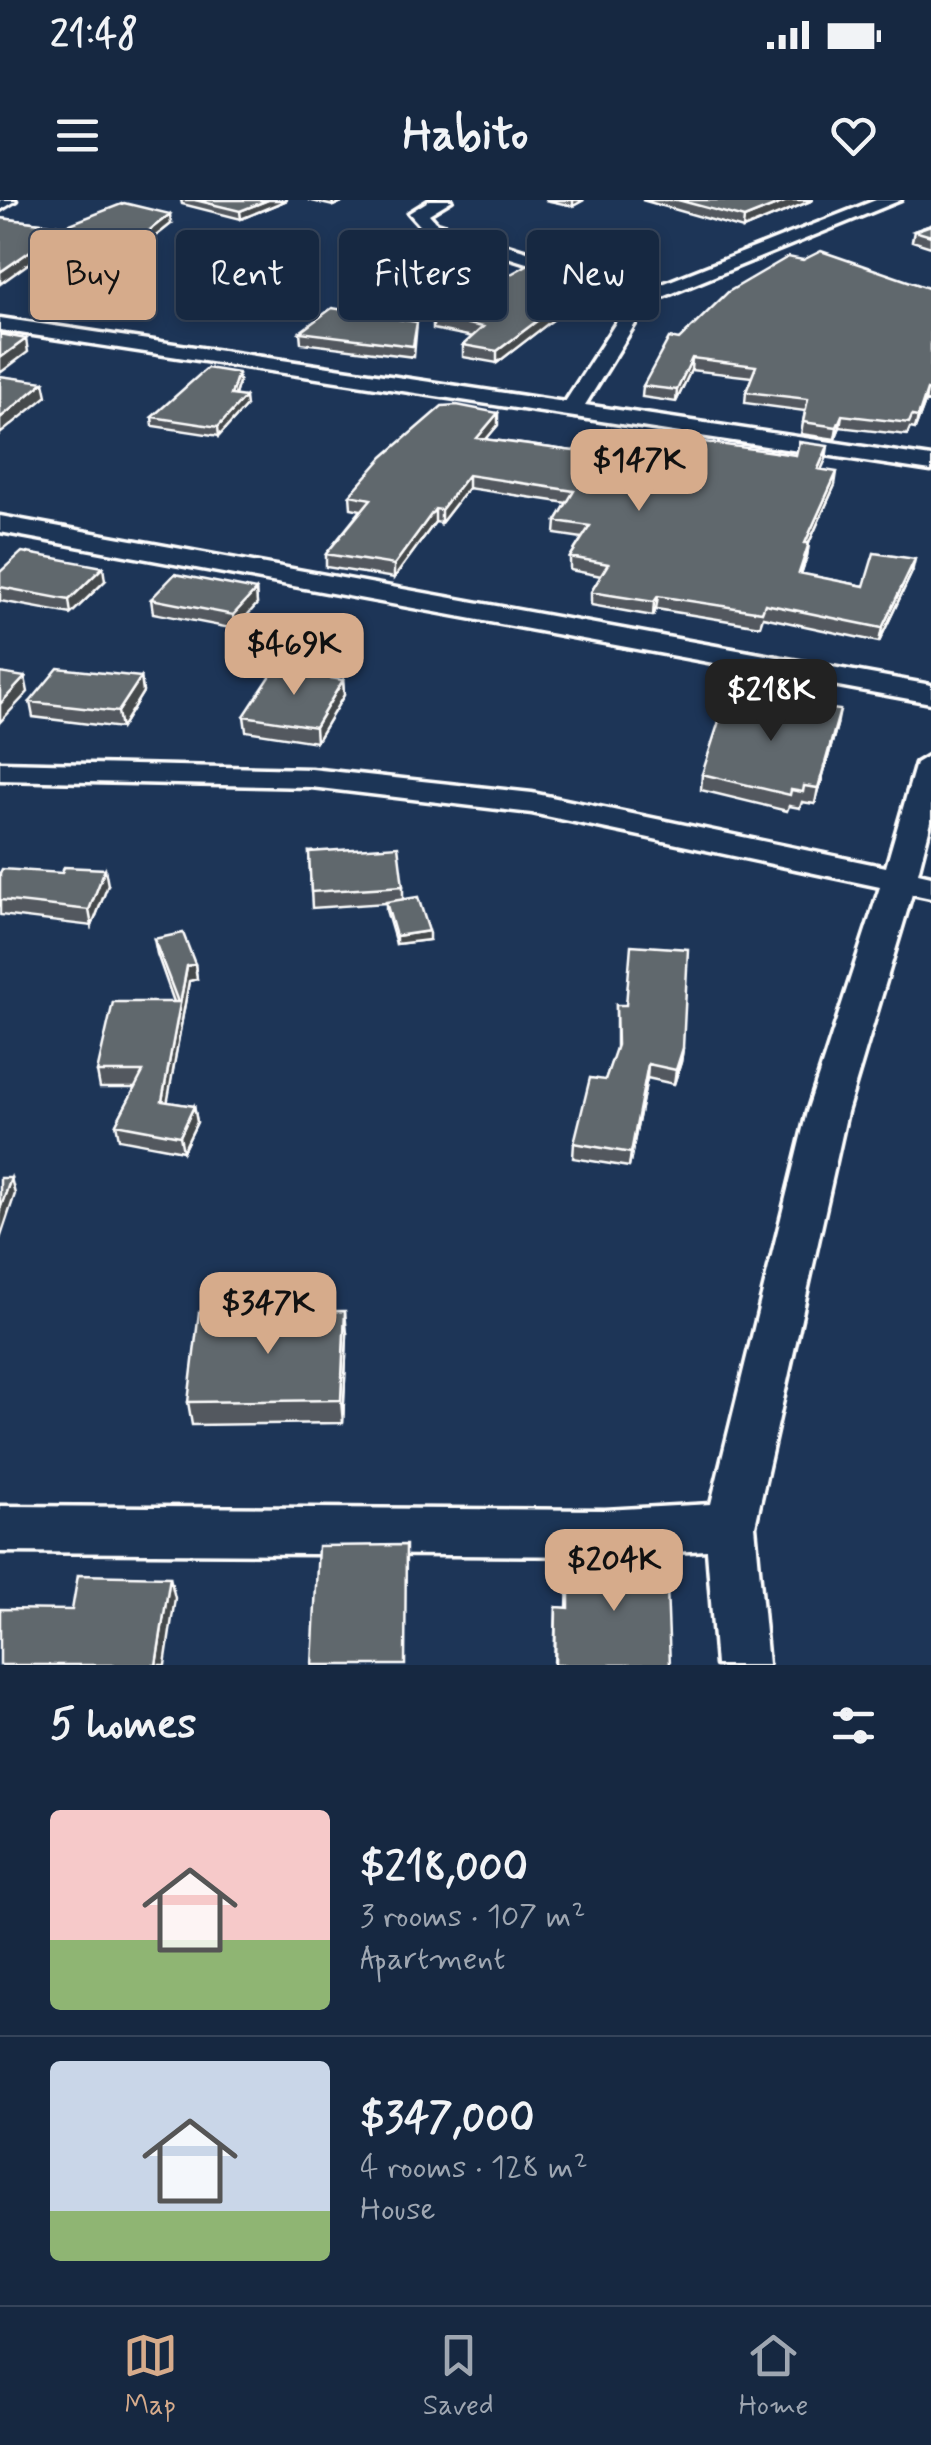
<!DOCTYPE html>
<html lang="en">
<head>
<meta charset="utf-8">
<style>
	:root { --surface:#162841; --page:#1f3048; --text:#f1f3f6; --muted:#9ea6b1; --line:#35445a; --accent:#d6ab8b }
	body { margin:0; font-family:Mynerve,sans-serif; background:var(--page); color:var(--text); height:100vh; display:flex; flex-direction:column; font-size:38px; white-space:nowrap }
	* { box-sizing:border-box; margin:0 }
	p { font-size:32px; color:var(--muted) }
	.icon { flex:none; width:55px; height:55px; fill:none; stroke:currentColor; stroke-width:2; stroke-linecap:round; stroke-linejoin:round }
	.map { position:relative; height:1465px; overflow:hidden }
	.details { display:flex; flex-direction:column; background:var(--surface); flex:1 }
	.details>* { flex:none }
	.hud { position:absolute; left:30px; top:30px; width:872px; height:90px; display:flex; gap:20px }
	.price { position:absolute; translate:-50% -85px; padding:0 22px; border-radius:20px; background:var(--accent); color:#111; font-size:32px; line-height:65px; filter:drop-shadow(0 2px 5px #0008) }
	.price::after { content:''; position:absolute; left:50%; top:60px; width:30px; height:22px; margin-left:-15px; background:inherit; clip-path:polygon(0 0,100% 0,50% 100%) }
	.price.selected { background:#222; color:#fff }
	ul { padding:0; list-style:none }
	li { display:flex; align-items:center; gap:30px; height:250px; padding:0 50px }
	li+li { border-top:2px solid var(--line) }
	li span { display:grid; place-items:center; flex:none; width:280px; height:200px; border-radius:10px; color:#555 }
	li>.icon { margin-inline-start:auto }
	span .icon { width:120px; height:120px; fill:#fffc; stroke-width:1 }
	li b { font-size:42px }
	h2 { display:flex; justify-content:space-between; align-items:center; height:120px; padding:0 50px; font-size:42px }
	.pill { padding:0 35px; border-radius:10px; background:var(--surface); box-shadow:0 5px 15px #0003,0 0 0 2px var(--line); font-size:35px; line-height:90px }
	.pill.selected { background:var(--accent); color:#111 }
	.status { display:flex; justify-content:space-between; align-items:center; height:70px; padding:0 50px; background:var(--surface); direction:ltr }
	.status svg { height:28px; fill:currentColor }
	header { display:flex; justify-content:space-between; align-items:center; height:130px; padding:0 50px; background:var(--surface); font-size:45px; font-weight:700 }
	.tabs { display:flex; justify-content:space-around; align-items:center; height:140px; border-top:2px solid var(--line); background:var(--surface); font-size:28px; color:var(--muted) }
	.tabs a { display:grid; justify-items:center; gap:5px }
	.tabs .selected { color:var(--accent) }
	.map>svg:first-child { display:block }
</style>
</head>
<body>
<div class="status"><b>21:48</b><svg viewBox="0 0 49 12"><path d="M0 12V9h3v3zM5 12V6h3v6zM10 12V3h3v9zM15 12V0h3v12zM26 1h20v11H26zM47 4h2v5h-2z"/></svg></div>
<header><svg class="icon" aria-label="menu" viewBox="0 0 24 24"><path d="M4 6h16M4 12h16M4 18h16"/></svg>Habito<svg class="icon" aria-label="heart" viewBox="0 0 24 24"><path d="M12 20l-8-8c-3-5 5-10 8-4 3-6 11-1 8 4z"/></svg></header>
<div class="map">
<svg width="931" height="1465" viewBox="0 0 931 1465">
	<rect width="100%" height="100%" fill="#1d3557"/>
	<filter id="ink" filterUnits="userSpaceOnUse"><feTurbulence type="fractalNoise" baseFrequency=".01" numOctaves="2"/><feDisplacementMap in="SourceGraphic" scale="20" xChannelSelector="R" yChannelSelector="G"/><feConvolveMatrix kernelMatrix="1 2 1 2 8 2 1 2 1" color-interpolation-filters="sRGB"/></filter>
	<g filter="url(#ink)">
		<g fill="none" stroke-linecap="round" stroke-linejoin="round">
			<defs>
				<path id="minor" d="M 0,0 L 16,0 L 0,10 Z
					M 430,0 L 452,0 L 429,14 L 437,23 L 614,78 L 642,92 L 876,0 L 901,0 L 648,103 L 585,205 L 931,257 L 931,271 L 0,130 L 0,118 L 565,202 L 630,101 L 600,86 L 425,31 L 409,13 Z
					M 0,316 L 931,485 L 931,503 L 0,332 Z
					M 931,554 L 931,622 L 918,673 L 931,676 L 931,698 L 912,694 L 847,912 L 755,1326 L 768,1465 L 716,1465 L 707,1350 L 605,1356 L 0,1352 L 0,1306 L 605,1310 L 711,1304 L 807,912 L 880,687 L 532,613 L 311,587 L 0,580 L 0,562 L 311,569 L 532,593 L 886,667 L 916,563 Z"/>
			</defs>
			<use href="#minor" stroke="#fff" stroke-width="7"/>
			<use href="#minor" fill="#1d3557" fill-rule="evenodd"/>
		</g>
		<path fill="#53595e" stroke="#fff" stroke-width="2.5" d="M 181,0 L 287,0 L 241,19 L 182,4 Z
			M 308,0 L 346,0 L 333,6 Z
			M 545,0 L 584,0 L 573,6 Z
			M 642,0 L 813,0 L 743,29 Z
			M 0,18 L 65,26 L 171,24 L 138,50 L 60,41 Z
			M 931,25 L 931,47 L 912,41 L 914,31 Z
			M 594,88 L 497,163 L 463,157 L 463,145 L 473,137 L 433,129 L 433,117 Z
			M 931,89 L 931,203 L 925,202 L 915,229 L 910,228 L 907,235 L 840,227 L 835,239 L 801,234 L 805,211 L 745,203 L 746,192 L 752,177 L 691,170 L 676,202 L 642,197 L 643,186 L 679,140 Z
			M 417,122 L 414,157 L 301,143 L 300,132 Z
			M 239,182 L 235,195 L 246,206 L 219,236 L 153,226 L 152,217 Z
			M 498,225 L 486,239 L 573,251 L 685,248 L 826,259 L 821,269 L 835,285 L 809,343 L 807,356 L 801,374 L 864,386 L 912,372 L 879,442 L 763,417 L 760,426 L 656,409 L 653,416 L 591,405 L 591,392 L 601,376 L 570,370 L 570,357 L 582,338 L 555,334 L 556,321 L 567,303 L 468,288 L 441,323 L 435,322 L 394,378 L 326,367 L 326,354 L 361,310 L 351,308 L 350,295 Z
			M 0,372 L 105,381 L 71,414 L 0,401 Z
			M 256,390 L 257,404 L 235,429 L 153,413 L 151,399 Z
			M 141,477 L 143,492 L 121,528 L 33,517 L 30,502 Z
			M 343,480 L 344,495 L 316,542 L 246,531 L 244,516 Z
			M 837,525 L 815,604 L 802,602 L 800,608 L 789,606 L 787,611 L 701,590 L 702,574 Z
			M 309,652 L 403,686 L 403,699 L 429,740 L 396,744 L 386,710 L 386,703 L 312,708 Z
			M 0,673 L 108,685 L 92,726 L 0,715 Z
			M 154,739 L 195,764 L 197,779 L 189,781 L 167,902 L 194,906 L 197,922 L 183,951 L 119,939 L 116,924 L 135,888 L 100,888 L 97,872 L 174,802 L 157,754 Z
			M 616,805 L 683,848 L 681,862 L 674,884 L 647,878 L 629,967 L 573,958 L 574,943 L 605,880 L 616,850 Z
			M 347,1134 L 343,1223 L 192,1225 L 188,1202 Z
			M 569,1356 L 670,1465 L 554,1465 L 556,1407 L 567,1408 Z"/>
		<path fill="#44484c" stroke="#fff" stroke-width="2.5" d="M 268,0 L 287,0 L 241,19 L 240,11 Z
			M 332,0 L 346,0 L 333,6 Z
			M 573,0 L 584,0 L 573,6 Z
			M 789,0 L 813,0 L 743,29 L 744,18 Z
			M 170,14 L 171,24 L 138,50 L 137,40 Z
			M 59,31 L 60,41 L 0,84 L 0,72 Z
			M 595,77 L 594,88 L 497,163 L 497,151 Z
			M 26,139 L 28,152 L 0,173 L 0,158 Z
			M 692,158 L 691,170 L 676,202 L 677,190 Z
			M 238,173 L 239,182 L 232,204 L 231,195 Z
			M 44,182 L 47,196 L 0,234 L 0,218 Z
			M 927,190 L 925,202 L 915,229 L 918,217 Z
			M 245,197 L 246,206 L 219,236 L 218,227 Z
			M 498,213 L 498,225 L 477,250 L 477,238 Z
			M 842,215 L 840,227 L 835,239 L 837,227 Z
			M 828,246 L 826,259 L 816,282 L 818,269 Z
			M 837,272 L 835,285 L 803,356 L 805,343 Z
			M 468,275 L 468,288 L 441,323 L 441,310 Z
			M 435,309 L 435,322 L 394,378 L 394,365 Z
			M 809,343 L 807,356 L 797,386 L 799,373 Z
			M 915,359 L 912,372 L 879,442 L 882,428 Z
			M 103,367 L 105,381 L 71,414 L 69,400 Z
			M 256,390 L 257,404 L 235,429 L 233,415 Z
			M 658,396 L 656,409 L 653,416 L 654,402 Z
			M 25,477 L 28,492 L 0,522 L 0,504 Z
			M 141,477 L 143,492 L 121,528 L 118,512 Z
			M 343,480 L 344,495 L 316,542 L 315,527 Z
			M 840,510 L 837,525 L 815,604 L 818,588 Z
			M 105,669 L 108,685 L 92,726 L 89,710 Z
			M 429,731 L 429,740 L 396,744 L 396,736 Z
			M 195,764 L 197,779 L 189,781 L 165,916 L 162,901 L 187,766 Z
			M 683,848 L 681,862 L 674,884 L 676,870 Z
			M 648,864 L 647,878 L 629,967 L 631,953 Z
			M 194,906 L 197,922 L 183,951 L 180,936 Z
			M 11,978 L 15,994 L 0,1039 L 0,1009 Z
			M 345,1111 L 347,1134 L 343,1223 L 341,1200 Z
			M 170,1377 L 175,1398 L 165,1465 L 156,1465 Z"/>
		<path fill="#61676d" stroke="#fff" stroke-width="2.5" d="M 195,0 L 268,0 L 240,11 Z
			M 678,0 L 789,0 L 744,18 Z
			M 124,3 L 170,14 L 137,40 L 59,31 L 0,72 L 0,18 L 65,26 Z
			M 931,25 L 931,36 L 914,31 Z
			M 821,51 L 931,89 L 931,191 L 927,190 L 918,217 L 912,216 L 909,223 L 842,215 L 837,227 L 803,222 L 808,199 L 746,192 L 756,166 L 692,158 L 677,190 L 643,186 L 669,138 L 679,140 L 728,92 L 788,57 L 803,60 Z
			M 538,59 L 595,77 L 497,151 L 463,145 L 483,127 L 433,117 Z
			M 332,108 L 417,122 L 413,146 L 300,132 Z
			M 0,134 L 26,139 L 0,158 Z
			M 207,168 L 238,173 L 231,195 L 245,197 L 218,227 L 152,217 Z
			M 0,176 L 44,182 L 0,218 Z
			M 457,205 L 498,213 L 477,238 L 573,251 L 591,232 L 685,248 L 690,240 L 796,255 L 799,242 L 828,246 L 818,269 L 837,272 L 805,343 L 809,343 L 799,373 L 864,386 L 874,353 L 915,359 L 882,428 L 765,404 L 762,412 L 658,396 L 654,402 L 591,392 L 608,364 L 570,357 L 590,326 L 556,321 L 574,291 L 468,275 L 441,310 L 435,309 L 394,365 L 326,354 L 371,299 L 350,295 L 383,257 L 442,206 Z
			M 22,352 L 103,367 L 69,400 L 0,387 L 0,372 Z
			M 175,374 L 256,390 L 233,415 L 151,399 Z
			M 58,468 L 141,477 L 118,512 L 30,502 Z
			M 275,469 L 343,480 L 315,527 L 244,516 Z
			M 0,473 L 25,477 L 0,504 Z
			M 727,496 L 840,510 L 818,588 L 804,586 L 803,592 L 791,590 L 790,595 L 702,574 Z
			M 398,646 L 403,686 L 311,692 L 309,652 Z
			M 64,667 L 105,669 L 89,710 L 0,700 L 0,673 L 2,669 L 62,673 Z
			M 418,697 L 429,731 L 396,736 L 386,702 Z
			M 183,733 L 195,764 L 187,766 L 162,901 L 194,906 L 180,936 L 116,924 L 143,872 L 97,872 L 113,802 L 178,802 L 154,739 Z
			M 631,745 L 688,749 L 683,848 L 676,870 L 648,864 L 631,953 L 574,943 L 590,878 L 605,880 L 617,845 L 616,805 L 626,805 Z
			M 0,978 L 11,978 L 0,1009 Z
			M 345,1111 L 341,1200 L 188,1202 L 199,1112 Z
			M 406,1345 L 405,1465 L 312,1465 L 318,1346 Z
			M 569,1356 L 666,1361 L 670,1465 L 555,1465 L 556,1407 L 569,1408 Z
			M 78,1375 L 170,1377 L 156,1465 L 0,1465 L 0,1409 L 72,1410 Z"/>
	</g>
</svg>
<b class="price" style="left:639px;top:314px">$147K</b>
<b class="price" style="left:294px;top:498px">$469K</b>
<b class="price selected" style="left:771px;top:544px">$218K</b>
<b class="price" style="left:268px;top:1157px">$347K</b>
<b class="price" style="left:614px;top:1414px">$204K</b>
<div class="hud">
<a class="pill selected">Buy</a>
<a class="pill">Rent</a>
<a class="pill">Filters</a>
<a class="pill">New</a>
</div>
</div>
<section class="details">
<h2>5 homes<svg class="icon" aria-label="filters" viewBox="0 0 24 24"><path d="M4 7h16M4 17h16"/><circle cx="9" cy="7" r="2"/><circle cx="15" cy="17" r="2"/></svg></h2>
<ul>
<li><span style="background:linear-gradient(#f6c9c9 65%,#8fb573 0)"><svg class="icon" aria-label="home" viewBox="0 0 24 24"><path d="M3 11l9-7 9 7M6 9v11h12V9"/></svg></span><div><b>$218,000</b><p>3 rooms · 107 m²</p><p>Apartment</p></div></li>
<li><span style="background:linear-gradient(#c9d6e8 75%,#8fb573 0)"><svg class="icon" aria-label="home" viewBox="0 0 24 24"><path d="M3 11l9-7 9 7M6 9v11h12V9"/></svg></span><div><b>$347,000</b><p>4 rooms · 128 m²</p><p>House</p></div></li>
</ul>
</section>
<nav class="tabs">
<a class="selected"><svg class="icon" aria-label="map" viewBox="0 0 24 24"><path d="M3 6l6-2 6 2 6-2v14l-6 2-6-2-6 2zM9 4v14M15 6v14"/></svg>Map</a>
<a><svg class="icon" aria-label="saved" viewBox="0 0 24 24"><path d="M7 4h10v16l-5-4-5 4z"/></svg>Saved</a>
<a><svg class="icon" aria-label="home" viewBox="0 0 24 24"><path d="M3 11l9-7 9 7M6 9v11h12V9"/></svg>Home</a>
</nav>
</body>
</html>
